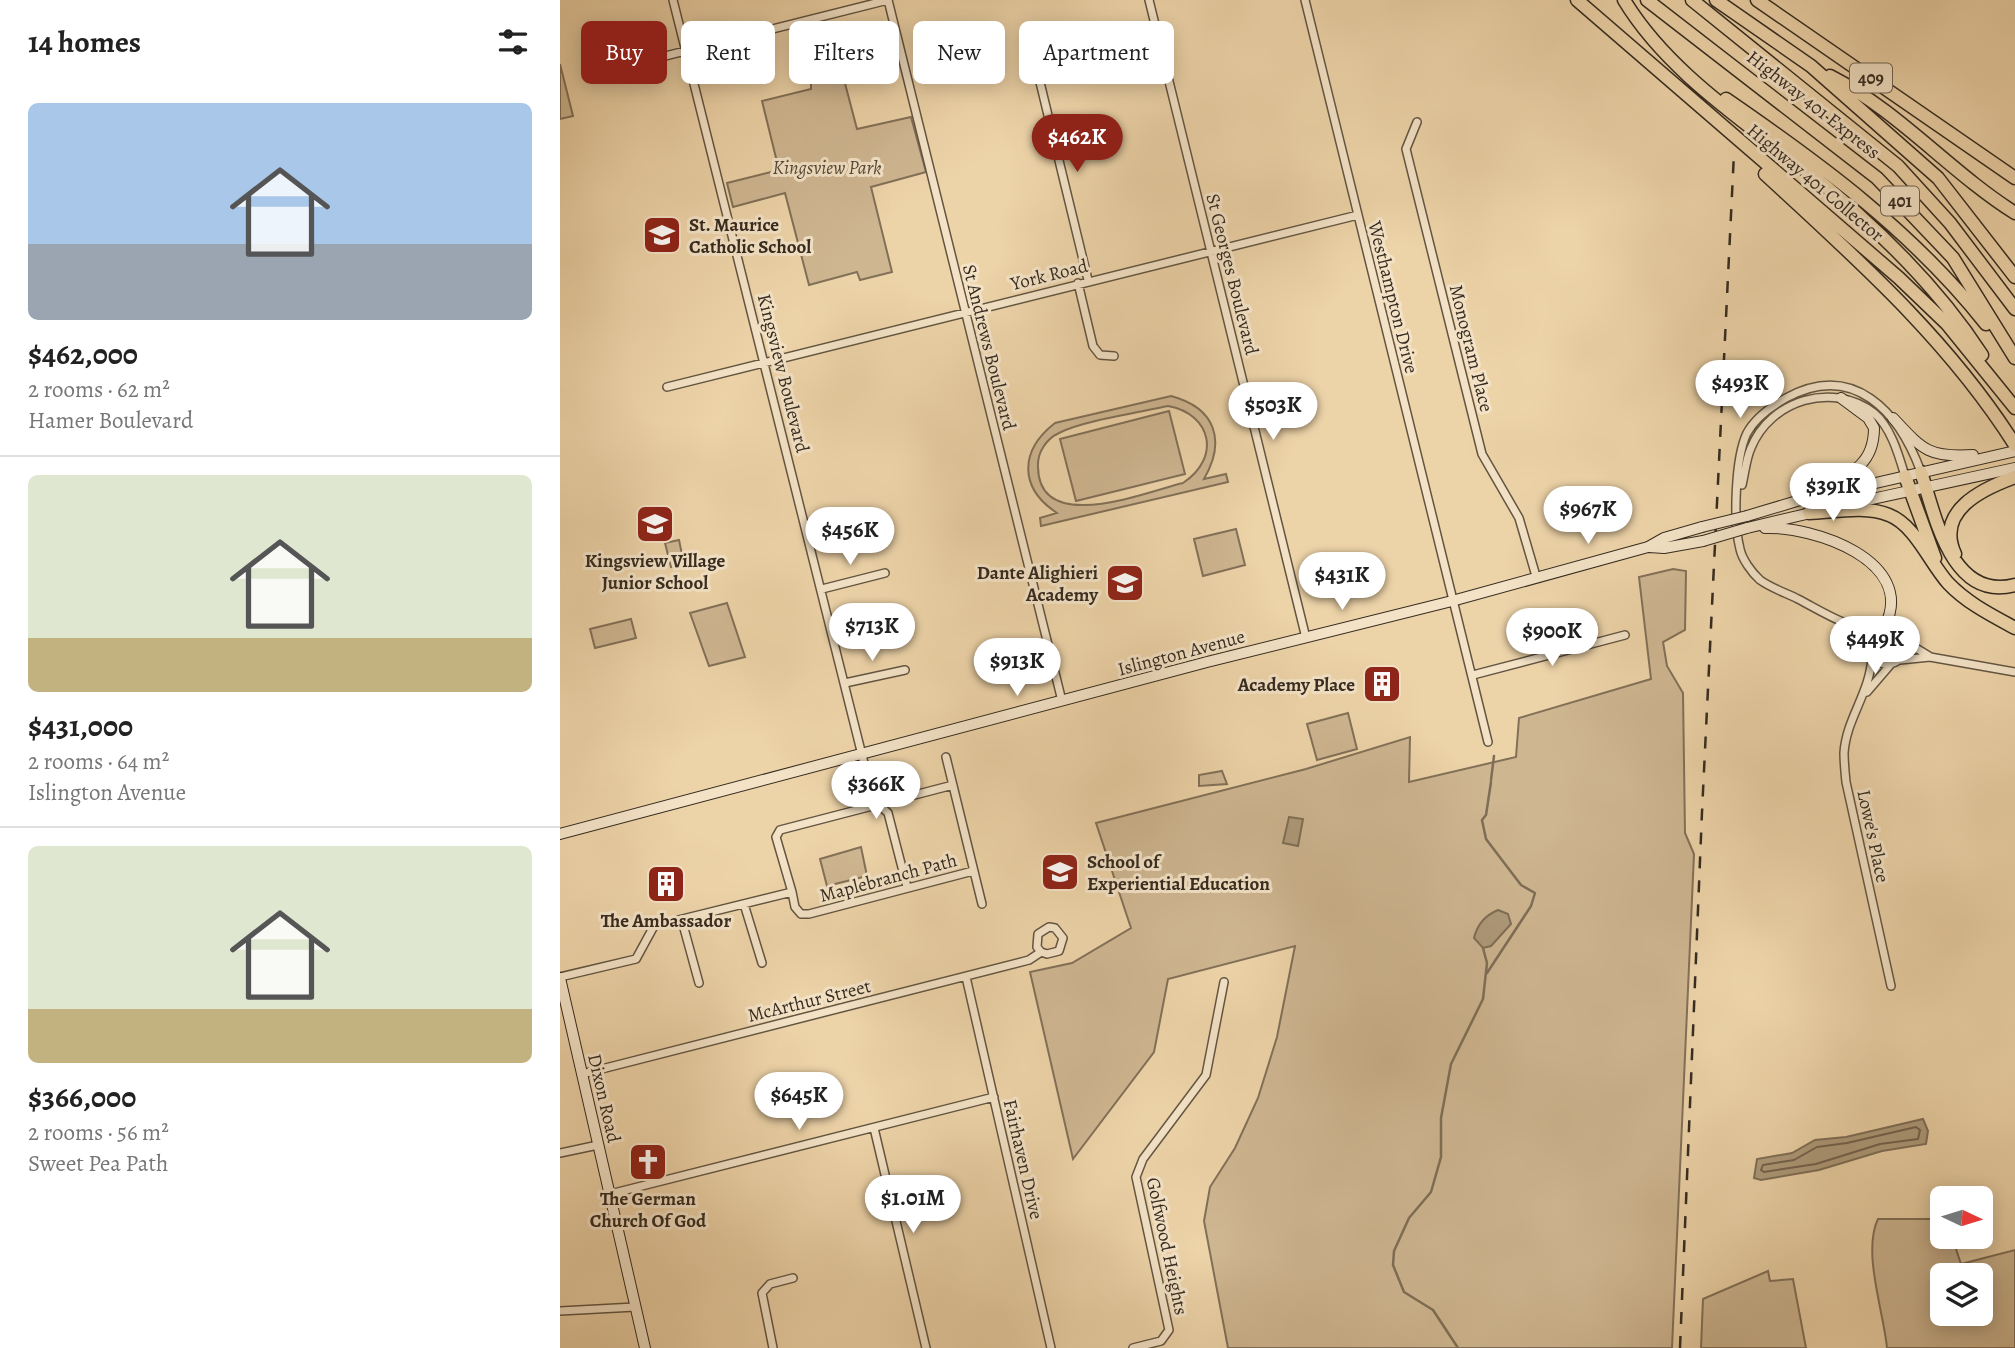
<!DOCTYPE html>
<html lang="en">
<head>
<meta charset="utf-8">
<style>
	:root { --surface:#fff; --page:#f6f6f6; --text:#222; --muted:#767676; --line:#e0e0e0; --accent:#8f2418 }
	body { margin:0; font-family:Alegreya,serif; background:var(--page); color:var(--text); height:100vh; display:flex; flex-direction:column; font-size:26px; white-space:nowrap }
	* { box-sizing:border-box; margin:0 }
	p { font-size:23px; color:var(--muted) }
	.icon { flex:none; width:38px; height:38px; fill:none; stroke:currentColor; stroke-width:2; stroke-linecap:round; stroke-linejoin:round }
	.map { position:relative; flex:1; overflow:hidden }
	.drawer { display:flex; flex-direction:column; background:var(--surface); width:560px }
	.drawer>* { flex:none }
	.guide { position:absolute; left:21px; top:21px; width:665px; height:63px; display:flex; gap:14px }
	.needle { width:46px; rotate:94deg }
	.controls { position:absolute; left:1370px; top:1186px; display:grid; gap:14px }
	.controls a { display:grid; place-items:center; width:63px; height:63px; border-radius:10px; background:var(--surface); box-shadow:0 4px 18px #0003; font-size:35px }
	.price { position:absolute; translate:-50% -60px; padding:0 16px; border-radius:24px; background:#fff; color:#222; font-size:23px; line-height:46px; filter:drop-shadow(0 2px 4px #0008) }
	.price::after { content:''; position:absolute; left:50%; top:42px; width:21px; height:16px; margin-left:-10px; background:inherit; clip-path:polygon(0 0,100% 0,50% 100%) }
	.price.selected { background:var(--accent); color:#fff }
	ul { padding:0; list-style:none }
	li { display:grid; align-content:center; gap:14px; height:371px; padding:0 28px }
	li+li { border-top:2px solid var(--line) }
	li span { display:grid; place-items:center; height:217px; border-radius:10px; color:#555 }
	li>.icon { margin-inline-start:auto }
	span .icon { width:126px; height:126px; fill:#fffc; stroke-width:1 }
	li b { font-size:30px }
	h2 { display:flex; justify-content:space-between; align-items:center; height:84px; padding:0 28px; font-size:30px }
	.tag { padding:0 24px; border-radius:10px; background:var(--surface); box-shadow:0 4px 18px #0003; font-size:24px; line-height:63px }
	.tag.selected { background:var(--accent); color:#fff }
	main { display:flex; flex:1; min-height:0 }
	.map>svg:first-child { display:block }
</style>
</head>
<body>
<main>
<section class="drawer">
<h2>14 homes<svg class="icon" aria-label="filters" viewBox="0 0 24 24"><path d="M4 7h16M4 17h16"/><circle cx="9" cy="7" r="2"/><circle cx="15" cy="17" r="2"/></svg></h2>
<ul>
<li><span style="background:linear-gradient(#a9c7e8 65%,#9aa5b1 0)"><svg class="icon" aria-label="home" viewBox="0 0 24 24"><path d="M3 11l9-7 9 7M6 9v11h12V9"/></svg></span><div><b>$462,000</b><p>2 rooms · 62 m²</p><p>Hamer Boulevard</p></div></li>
<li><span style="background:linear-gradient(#dfe7d0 75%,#c2b280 0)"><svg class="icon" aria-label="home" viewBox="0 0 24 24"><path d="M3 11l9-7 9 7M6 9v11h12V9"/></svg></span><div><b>$431,000</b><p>2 rooms · 64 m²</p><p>Islington Avenue</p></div></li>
<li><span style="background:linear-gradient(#dfe7d0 75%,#c2b280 0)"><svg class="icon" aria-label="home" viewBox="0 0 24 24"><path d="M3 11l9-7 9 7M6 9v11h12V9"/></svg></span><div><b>$366,000</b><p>2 rooms · 56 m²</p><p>Sweet Pea Path</p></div></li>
</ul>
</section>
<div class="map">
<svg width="1455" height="1348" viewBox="0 0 1455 1348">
	<rect width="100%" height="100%" fill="#edd3a8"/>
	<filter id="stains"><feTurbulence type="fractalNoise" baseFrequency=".00286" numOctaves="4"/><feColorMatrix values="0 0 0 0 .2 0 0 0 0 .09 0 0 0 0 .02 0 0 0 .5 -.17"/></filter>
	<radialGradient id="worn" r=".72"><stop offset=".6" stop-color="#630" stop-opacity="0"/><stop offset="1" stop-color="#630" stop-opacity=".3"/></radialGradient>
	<path fill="#ceb691" stroke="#827058" stroke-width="2" fill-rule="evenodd" d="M 0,64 L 13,116 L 0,119 Z
		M 282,72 L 297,129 L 351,117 L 366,172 L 311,187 L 332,272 L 300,280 L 297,272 L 249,285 L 225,193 L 173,207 L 167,183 L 219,170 L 202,101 L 251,89 L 251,80 Z
		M 611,396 C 656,408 666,441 644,479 L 666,474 L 668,482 L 481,526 L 480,518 L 497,513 C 459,488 459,451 495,423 ZM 608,406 C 652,414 661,458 623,483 C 586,492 479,536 478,467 C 477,453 486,439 499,433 C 521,421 581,412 608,406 Z
		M 609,411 L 625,474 L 516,501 L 500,439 Z
		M 676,529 L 685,565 L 643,576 L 634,539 Z
		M 119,540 L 124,564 L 111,567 L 105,543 Z
		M 1113,569 L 1126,571 L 1125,630 L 1103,642 L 1107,666 L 1123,693 L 1125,833 L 1134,854 L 1112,1348 L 668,1348 L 644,1221 L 650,1187 L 675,1148 L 698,1098 L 717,1037 L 735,946 L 608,979 L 594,1052 L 513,1159 L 470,972 L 512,963 L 571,928 L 536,823 L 746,769 L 850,737 L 849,782 L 956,757 L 959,718 L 1091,679 L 1079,577 Z
		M 167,603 L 185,657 L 149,666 L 130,613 Z
		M 71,619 L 76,638 L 35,648 L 30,629 Z
		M 788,713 L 797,749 L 757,760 L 747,724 Z
		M 662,771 L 667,784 L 639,786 L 639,775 Z
		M 301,847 L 307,876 L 267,886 L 260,859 Z
		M 1318,1219 L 1382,1219 L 1382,1237 L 1392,1237 L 1401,1264 L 1455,1250 L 1455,1348 L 1327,1348 C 1324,1313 1302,1252 1318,1219 ZM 1382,1276 L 1421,1276 L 1421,1314 L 1382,1314 Z
		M 1208,1271 L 1210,1281 L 1233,1279 L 1246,1348 L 1141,1348 L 1143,1299 Z"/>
	<path fill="#ae9a7a" stroke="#7e6e56" stroke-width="2" d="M 729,817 L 743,819 L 738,846 L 723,843 Z
		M 938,910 L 948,914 L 951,924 L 931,946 L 923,948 L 914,938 C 917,925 926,915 938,910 Z
		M 1363,1119 L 1368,1131 L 1366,1144 L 1322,1151 L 1259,1170 L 1201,1180 L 1194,1178 L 1197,1159 L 1232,1153 L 1255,1140 L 1286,1137 Z"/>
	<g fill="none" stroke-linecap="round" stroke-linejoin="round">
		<path stroke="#72624d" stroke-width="2" d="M 1356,1127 L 1360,1130 L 1358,1139 L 1320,1144 L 1256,1164 L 1204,1172 L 1201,1170 L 1203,1165 L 1234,1160 L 1257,1147 L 1287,1143 Z"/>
		<path stroke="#7e6e56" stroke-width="2.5" d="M 931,780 L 934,756
			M 927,973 L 971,906 L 975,893 L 961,885 L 926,839 L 922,820 L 926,815 L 931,782
			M 898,1348 L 873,1310 L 844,1292 L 833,1265 L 834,1251 L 849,1218 L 871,1192 L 881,1157 L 881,1118 L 891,1064 L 923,999 L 927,963 L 923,948"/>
		<defs>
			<path id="minor" d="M 113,0 L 313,799 L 328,813 L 347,887
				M 328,0 L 502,701
				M 589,0 L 746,638
				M 745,0 L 928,742
				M 34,74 L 328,0
				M 478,74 L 528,280
				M 857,122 L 846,149 L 922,454 L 959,518 L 976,576
				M 518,283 L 533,346 L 540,355 L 554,356
				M 107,387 L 798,215
				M 1182,485 C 1185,473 1186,459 1191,448 C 1210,400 1273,381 1314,413 C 1331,427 1339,456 1345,476
				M 262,589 L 325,573
				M 1288,626 L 1309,646
				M1308 645a19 19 0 1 1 38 0a19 19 0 1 1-38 0Z
				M 1317,630 C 1288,629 1263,612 1238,599 C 1226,593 1211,588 1200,580 C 1192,573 1182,559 1180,549 C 1173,522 1175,458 1187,433 C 1195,418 1212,406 1226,398 C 1294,361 1339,412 1361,472
				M 1346,642 L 1369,656
				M 1312,657 C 1310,693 1286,719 1284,753 C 1284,762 1285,772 1286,782 L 1331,986
				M 1340,660 L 1370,657 L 1455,672
				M 913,675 L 1065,635
				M 285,683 L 345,670
				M 1307,692 L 1331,664
				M 386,757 L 422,904
				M 232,892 L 216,837 L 220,830 L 393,785
				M 184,904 L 202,963
				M 122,921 L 139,983
				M 0,977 L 76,959 L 94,926 L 232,892 L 235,907 L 241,914 L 249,914 L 413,871
				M 406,977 L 491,1348
				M 22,1074 L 469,960 L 481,952 L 477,947 L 478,934 L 489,927 L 495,928 L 503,938 L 499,951 L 487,954 L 481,952
				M 314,1128 L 366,1348
				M 0,1153 L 38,1145
				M 50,1194 L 434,1097
				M 0,1311 L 75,1307
				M 213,1348 L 202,1293 L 210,1284 L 233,1278
				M 573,1348 L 601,1341 L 609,1330 L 576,1177 L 583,1159 L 646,1075 L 664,982"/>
			<path id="secondary" d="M 1333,418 C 1362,449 1368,458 1413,455
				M 1249,494 C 1282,476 1314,471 1314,428 L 1308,418 L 1281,398
				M 1280,506 L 1455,468
				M 1187,516 L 1237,501 L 1455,451
				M 1187,528 L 1255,512
				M 1205,528 C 1254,526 1357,561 1325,626
				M 1089,547 L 1104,548 L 1143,541
				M 0,834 L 647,662 L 892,601 L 1088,547 L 1104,538 L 1142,527
				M 0,978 L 85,1348"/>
			<path id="motorway" d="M 1017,0 L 1339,278 L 1387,324 L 1455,408
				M 1064,0 C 1105,68 1177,116 1238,164 C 1307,218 1374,281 1422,355
				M 1087,0 L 1317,178 L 1393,258 L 1455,358
				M 1132,0 L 1338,166 L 1390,223 L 1455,309
				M 1156,0 L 1251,66 L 1378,178 L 1455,277
				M 1197,0 L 1455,178
				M 1270,76 C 1339,111 1390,172 1455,213
				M 1166,99 C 1262,165 1353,232 1426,324
				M 1205,174 C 1296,258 1388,339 1455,445
				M 1361,472 C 1375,515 1391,602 1455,585
				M 1345,476 L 1375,558
				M 1249,513 C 1274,512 1305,505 1329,515 C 1355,525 1370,563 1388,583 C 1407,603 1431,615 1455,628
				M 1395,554 C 1375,511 1422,489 1455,477"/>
		</defs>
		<use href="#minor" stroke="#635542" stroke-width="10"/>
		<use href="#secondary" stroke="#352b20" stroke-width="12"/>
		<use href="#motorway" stroke="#352b20" stroke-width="15"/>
		<use href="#minor" stroke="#f3e2c6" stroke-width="7"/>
		<use href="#secondary" stroke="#f3e2c6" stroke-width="10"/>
		<use href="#motorway" stroke="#edd3a8" stroke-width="12"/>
		<path stroke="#352b20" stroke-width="2.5" stroke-dasharray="12 12" stroke-linecap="butt" d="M 1120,1348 L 1142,812 L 1174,153"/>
		<defs>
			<path id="secondary-bridge" d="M 1142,527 L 1187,516
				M 1143,541 L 1187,528"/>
		</defs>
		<use href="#secondary-bridge" stroke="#352b20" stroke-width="12" stroke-linecap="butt"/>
		<use href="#secondary-bridge" stroke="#f3e2c6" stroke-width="10"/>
	</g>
	<defs>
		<symbol id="school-square" viewBox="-11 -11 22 22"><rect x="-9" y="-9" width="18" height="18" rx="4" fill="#8f2418" stroke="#f3e2c6"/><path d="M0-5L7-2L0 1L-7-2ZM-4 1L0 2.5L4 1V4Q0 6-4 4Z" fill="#fff"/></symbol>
		<symbol id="building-square" viewBox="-11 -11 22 22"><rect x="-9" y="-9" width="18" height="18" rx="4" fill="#8f2418" stroke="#f3e2c6"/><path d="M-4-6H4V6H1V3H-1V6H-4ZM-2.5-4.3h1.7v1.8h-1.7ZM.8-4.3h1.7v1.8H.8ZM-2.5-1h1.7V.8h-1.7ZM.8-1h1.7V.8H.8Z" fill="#fff"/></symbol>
		<symbol id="church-square" viewBox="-11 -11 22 22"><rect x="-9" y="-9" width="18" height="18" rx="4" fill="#8f2418" stroke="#f3e2c6"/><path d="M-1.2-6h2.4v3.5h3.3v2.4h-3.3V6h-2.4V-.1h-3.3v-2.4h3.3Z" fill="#fff"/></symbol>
	</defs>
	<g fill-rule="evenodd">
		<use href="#school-square" x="80" y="213" width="44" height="44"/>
		<use href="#school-square" x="73" y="502" width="44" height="44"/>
		<use href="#school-square" x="543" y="561" width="44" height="44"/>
		<use href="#building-square" x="800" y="662" width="44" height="44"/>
		<use href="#school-square" x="478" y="850" width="44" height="44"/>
		<use href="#building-square" x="84" y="862" width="44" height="44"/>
		<use href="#church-square" x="66" y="1140" width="44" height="44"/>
	</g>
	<g text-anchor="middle" stroke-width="6" stroke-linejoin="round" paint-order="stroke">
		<g fill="#f3e2c6" stroke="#6e6252" stroke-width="2">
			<rect x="1290" y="63.5" width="42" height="29" rx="5"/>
			<rect x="1321" y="186.5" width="38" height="29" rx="5"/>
		</g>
		<g font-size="18" font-weight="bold" fill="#352b20">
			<text x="1311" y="84">409</text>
			<text x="1340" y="207">401</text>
		</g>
		<g font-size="19" fill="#352b20" stroke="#f3e2c6">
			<text transform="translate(1254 104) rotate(38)" y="7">Highway 401 Express</text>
			<text transform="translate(1256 182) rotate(40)" y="7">Highway 401 Collector</text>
			<text transform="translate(489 274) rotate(-14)" y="7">York Road</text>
			<text transform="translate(673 274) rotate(76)" y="7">St Georges Boulevard</text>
			<text transform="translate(834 297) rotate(76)" y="7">Westhampton Drive</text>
			<text transform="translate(430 347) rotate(76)" y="7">St Andrews Boulevard</text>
			<text transform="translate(912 348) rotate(76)" y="7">Monogram Place</text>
			<text transform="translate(224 373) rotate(76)" y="7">Kingsview Boulevard</text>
			<text transform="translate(621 652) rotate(-15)" y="7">Islington Avenue</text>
			<text transform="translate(1314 836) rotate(78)" y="7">Lowe's Place</text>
			<text transform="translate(328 877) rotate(-15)" y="7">Maplebranch Path</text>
			<text transform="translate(249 1000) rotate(-14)" y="7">McArthur Street</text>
			<text transform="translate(45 1098) rotate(77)" y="7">Dixon Road</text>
			<text transform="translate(464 1159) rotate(77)" y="7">Fairhaven Drive</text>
			<text transform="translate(608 1246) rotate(78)" y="7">Golfwood Heights</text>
		</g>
		<g font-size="19" font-style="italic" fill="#544737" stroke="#f3e2c6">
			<text x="267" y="174">Kingsview Park</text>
		</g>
		<g font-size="19" font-weight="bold" fill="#352b20" stroke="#f3e2c6">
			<text x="129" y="231" text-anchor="start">St. Maurice<tspan x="129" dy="22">Catholic School</tspan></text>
			<text x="95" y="567">Kingsview Village<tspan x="95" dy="22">Junior School</tspan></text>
			<text x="538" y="579" text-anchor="end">Dante Alighieri<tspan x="538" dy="22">Academy</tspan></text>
			<text x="795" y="691" text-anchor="end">Academy Place</text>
			<text x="527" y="868" text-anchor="start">School of<tspan x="527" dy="22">Experiential Education</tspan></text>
			<text x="106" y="927">The Ambassador</text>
			<text x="88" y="1205">The German<tspan x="88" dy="22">Church Of God</tspan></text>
		</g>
	</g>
	<rect width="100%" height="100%" filter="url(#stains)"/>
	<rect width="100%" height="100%" fill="url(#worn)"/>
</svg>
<div class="controls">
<a><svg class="needle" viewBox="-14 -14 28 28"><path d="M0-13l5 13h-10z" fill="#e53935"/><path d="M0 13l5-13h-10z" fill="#767676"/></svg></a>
<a><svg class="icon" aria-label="layers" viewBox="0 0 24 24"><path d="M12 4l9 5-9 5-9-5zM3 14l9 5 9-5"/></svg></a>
</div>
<b class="price selected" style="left:517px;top:174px">$462K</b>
<b class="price" style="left:1180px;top:420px">$493K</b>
<b class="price" style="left:713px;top:442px">$503K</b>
<b class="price" style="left:1273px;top:523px">$391K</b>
<b class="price" style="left:1028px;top:546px">$967K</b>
<b class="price" style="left:290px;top:567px">$456K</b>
<b class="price" style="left:782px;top:612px">$431K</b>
<b class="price" style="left:312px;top:663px">$713K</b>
<b class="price" style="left:992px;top:668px">$900K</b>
<b class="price" style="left:1315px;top:676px">$449K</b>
<b class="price" style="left:457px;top:698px">$913K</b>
<b class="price" style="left:316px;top:821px">$366K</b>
<b class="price" style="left:239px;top:1132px">$645K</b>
<b class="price" style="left:353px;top:1235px">$1.01M</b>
<div class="guide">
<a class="tag selected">Buy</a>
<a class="tag">Rent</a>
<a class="tag">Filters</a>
<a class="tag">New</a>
<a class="tag">Apartment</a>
</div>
</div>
</main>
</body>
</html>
